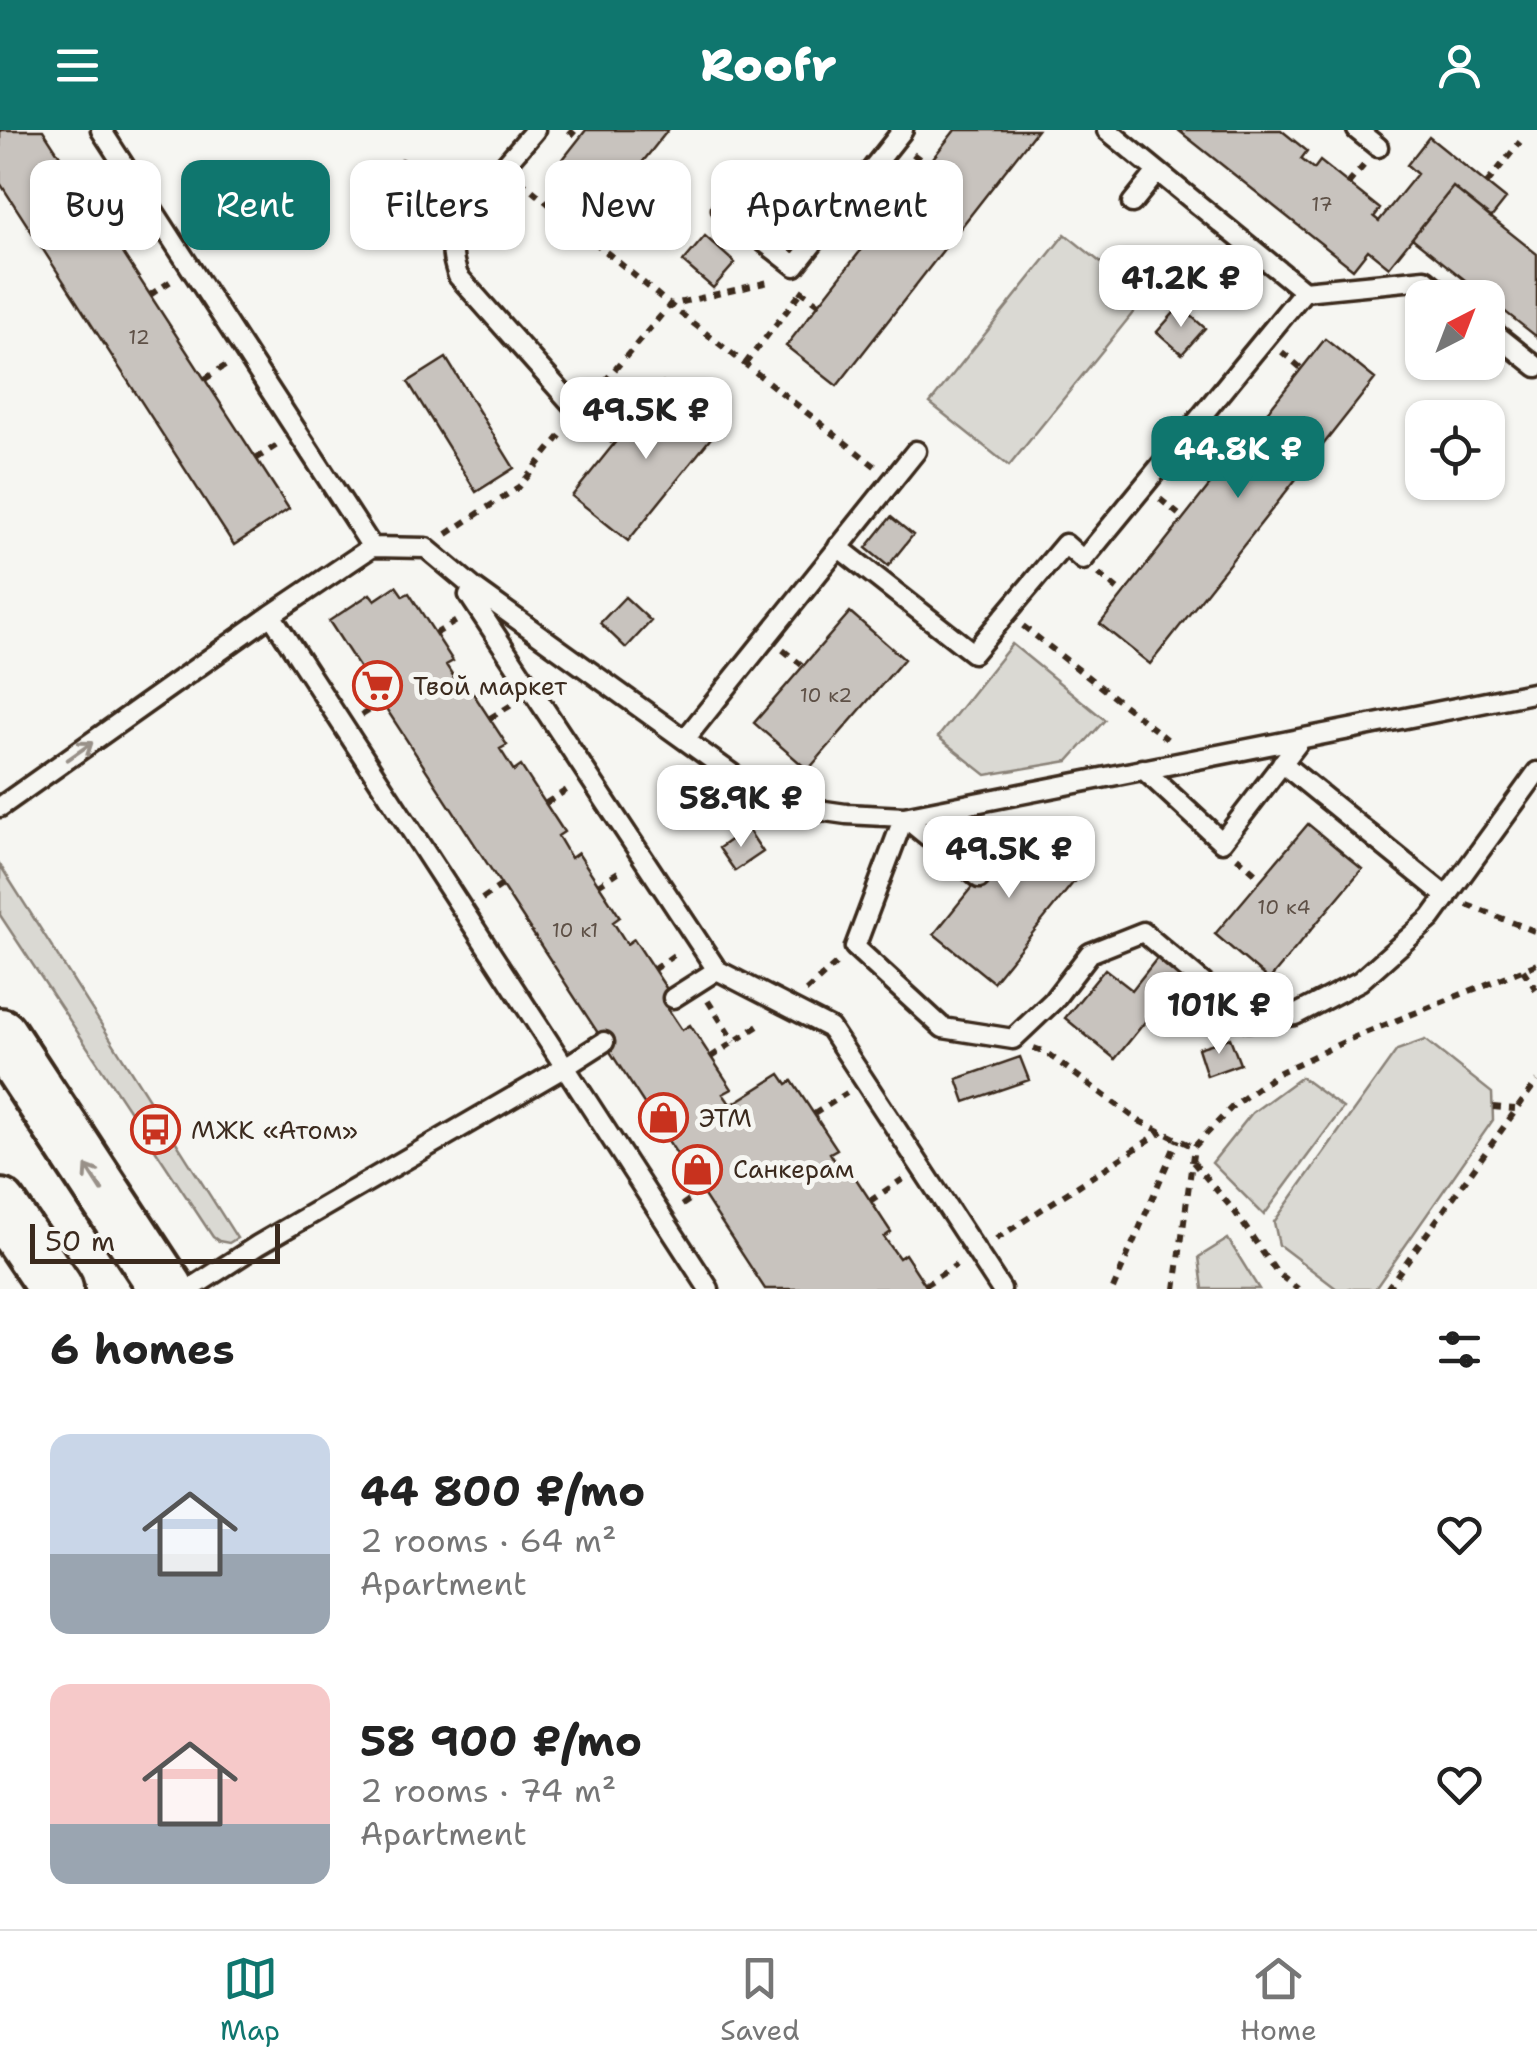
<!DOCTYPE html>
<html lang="en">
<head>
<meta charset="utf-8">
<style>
	:root { --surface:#fff; --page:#f6f6f6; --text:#222; --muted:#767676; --line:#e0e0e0; --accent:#0f766e }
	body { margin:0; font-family:"Shantell Sans",sans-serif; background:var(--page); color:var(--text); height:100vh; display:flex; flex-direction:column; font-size:38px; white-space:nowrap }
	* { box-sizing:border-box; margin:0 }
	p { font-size:32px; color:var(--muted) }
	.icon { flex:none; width:55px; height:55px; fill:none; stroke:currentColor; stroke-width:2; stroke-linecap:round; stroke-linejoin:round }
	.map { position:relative; height:1159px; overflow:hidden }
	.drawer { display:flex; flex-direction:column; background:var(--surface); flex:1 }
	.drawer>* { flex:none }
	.guide { position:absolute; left:30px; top:30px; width:1000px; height:90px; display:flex; gap:20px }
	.needle { width:65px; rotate:42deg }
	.controls { position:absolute; left:1405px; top:150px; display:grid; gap:20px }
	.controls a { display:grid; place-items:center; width:100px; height:100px; border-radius:20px; background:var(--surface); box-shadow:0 2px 8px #0004; font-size:50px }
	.scale { position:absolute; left:30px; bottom:25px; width:250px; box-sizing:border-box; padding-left:10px; border:5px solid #3b2a1e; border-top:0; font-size:28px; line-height:35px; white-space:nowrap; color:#3b2a1e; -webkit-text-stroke:8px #f6f6f2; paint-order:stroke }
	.price { position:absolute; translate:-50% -85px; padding:0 22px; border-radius:20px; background:#fff; color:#222; font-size:32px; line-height:65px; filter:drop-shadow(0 2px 5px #0008) }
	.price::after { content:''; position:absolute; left:50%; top:60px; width:30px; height:22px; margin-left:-15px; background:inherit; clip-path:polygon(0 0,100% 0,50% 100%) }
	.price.active { background:var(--accent); color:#fff }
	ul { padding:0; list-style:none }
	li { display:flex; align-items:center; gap:30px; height:250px; padding:0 50px }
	li span { display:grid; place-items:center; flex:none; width:280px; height:200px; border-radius:20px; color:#555 }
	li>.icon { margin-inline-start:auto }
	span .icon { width:120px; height:120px; fill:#fffc; stroke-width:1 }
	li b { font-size:42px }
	h2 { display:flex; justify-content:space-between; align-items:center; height:120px; padding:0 50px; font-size:42px }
	.tag { padding:0 35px; border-radius:20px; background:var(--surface); box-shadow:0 2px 8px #0004; font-size:35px; line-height:90px }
	.tag.active { background:var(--accent); color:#fff }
	header { display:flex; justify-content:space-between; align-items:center; height:130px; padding:0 50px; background:var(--accent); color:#fff; font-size:45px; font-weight:800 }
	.menu { display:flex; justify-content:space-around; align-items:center; height:140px; border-top:2px solid var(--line); background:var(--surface); font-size:28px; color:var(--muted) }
	.menu a { display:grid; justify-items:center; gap:5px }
	.menu .active { color:var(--accent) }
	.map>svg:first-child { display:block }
</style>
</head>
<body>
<header><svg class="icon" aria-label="menu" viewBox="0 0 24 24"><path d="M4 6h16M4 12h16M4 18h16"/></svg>Roofr<svg class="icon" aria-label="person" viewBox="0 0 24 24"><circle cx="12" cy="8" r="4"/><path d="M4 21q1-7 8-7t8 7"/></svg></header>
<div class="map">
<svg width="1537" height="1159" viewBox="0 0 1537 1159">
	<rect width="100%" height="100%" fill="#f6f6f2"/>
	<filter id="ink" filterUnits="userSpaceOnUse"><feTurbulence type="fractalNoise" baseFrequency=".01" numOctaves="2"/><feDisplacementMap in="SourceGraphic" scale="20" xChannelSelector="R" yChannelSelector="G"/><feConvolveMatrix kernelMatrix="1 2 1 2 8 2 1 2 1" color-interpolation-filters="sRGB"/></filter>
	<g filter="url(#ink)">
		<path fill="#dad9d3" stroke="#8a8278" stroke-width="2.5" d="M 1065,104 L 1145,168 L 1009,336 L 930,273 Z
			M 1012,514 L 1105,590 L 1068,631 L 986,645 L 938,607 Z
			M 0,735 L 237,1108 L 229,1113 L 219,1111 L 213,1107 L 0,785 Z
			M 1425,910 L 1492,963 L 1493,990 L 1375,1159 L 1337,1159 L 1279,1115 L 1274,1092 L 1397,920 Z
			M 1301,947 L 1343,978 L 1264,1085 L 1212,1033 L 1252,983 Z
			M 1228,1109 L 1259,1159 L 1203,1159 L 1199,1127 Z"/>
		<path fill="#c8c3be" stroke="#3b2a1e" stroke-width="2.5" d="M 0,0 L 43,0 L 289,379 L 234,415 L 0,53 Z
			M 586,0 L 668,0 L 606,78 L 556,38 Z
			M 955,0 L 1037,0 L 837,256 L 786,216 Z
			M 1178,0 L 1281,0 L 1307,21 L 1301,29 L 1314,39 L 1320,31 L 1380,79 L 1374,87 L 1379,91 L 1417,44 L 1407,35 L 1429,7 L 1506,69 L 1491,88 L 1453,57 L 1389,137 L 1368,120 L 1353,139 Z
			M 402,29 L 423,46 L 399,75 L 378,58 Z
			M 1453,57 L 1537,124 L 1537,207 L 1412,108 Z
			M 705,106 L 735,133 L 713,158 L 683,132 Z
			M 1180,176 L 1205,198 L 1182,224 L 1157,202 Z
			M 1325,209 L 1375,249 L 1150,534 L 1100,494 Z
			M 446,228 L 514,338 L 476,362 L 408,252 Z
			M 663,253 L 719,298 L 628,411 L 572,366 Z
			M 891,387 L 913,405 L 888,436 L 866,418 Z
			M 396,456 L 403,466 L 409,463 L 453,531 L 446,535 L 459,555 L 465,551 L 507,615 L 500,619 L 514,641 L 521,636 L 564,702 L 558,706 L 571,728 L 578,723 L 620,787 L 613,792 L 627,814 L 634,809 L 676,873 L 668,879 L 682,900 L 690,895 L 732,959 L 723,964 L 731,975 L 780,944 L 787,954 L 792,951 L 837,1019 L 830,1023 L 842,1043 L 849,1038 L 891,1102 L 884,1107 L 899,1128 L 905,1124 L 928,1159 L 765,1159 L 329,491 L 370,464 L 375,470 Z
			M 625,467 L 651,491 L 626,518 L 600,493 Z
			M 850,482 L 904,529 L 808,640 L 754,593 Z
			M 1025,691 L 1085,738 L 993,852 L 934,804 Z
			M 1308,694 L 1362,739 L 1269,850 L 1215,804 Z
			M 747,698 L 763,722 L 735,741 L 719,718 Z
			M 1158,827 L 1182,846 L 1115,929 L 1065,888 L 1105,839 L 1132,860 Z
			M 1230,908 L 1240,934 L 1207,946 L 1198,918 Z
			M 1020,927 L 1029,950 L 965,972 L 957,949 Z"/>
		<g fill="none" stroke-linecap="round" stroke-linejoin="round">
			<defs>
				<path id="lane" d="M 101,0 L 372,417
					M 535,0 C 513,27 459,81 453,115 C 451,125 455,136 458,146 L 579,282
					M 1107,0 L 1304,161
					M 1357,0 L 1378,17
					M 1132,73 L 1157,42
					M 722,79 L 795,136 L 903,0
					M 1488,198 L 1537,237
					M 838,417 L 973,523 L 1065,414 L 1083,430 L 1304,161 L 1425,149 L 1448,168
					M 474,458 L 469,465 L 717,840 L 830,898 L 1001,1159
					M 685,609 L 916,321
					M 1282,633 L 1447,767
					M 1143,639 L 1222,712 L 1301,609
					M 0,677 L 271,485 L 372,417 L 426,418 L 474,458 L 753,659 L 790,676 L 846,684 L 904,687 L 1537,562
					M 979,748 L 904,687 L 855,817 L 943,898 L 1013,909 L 1053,871 L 1090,823 L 1143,802 L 1248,891 L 1295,885 L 1360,851 L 1431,788 L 1537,642
					M 673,868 L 717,840
					M 604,912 L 565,937 L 709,1159
					M 190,1159 L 258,1115 L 565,937 L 271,485"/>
				<path id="primary" d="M 0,905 L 167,1159
					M 0,1076 L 56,1159"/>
			</defs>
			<use href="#lane" stroke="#3b2a1e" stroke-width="25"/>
			<use href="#primary" stroke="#3b2a1e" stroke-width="60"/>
			<path stroke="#3b2a1e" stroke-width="6" stroke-dasharray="8 8" stroke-linecap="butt" d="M 569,0 L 579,9
				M 913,24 L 927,35
				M 520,50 L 670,175 L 876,337
				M 1487,53 L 1520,12
				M 1348,54 L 1365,34
				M 96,80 L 119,65
				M 859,93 L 874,105
				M 846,109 L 861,120
				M 800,160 L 819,174
				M 150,165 L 174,149
				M 1282,222 L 1301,238
				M 745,234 L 803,160
				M 205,249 L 225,236
				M 594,264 L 670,175 L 773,151
				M 595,296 L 614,313
				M 1221,296 L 1242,314
				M 256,329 L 277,315
				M 1160,369 L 1183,388
				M 447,404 L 520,356 L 564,301
				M 1099,444 L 1123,464
				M 1023,496 L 1167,609
				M 435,504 L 460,489
				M 783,520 L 803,536
				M 362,585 L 382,572
				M 490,588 L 515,573
				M 546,673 L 570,658
				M 1237,727 L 1262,749
				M 598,755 L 623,739
				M 482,769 L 502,755
				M 1467,775 L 1537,802
				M 654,839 L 677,823
				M 1523,840 L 1537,861
				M 806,861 L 838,832
				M 708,871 L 734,912
				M 1034,918 L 1045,922 L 1139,991 L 1194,1017
				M 711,927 L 764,892
				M 1493,977 L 1515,979
				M 814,984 L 847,963
				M 1193,1032 L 1235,1082 L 1277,1143 L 1298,1159
				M 870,1071 L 903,1049
				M 682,1075 L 701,1062
				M 996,1109 L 1163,1001
				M 925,1155 L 956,1135
				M 1113,1159 L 1178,1009
				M 1175,1159 L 1194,1017 L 1233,976 L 1278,943 L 1350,909 L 1537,834
				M 1387,1159 L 1537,951"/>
			<use href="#lane" stroke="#f6f6f2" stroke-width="18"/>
			<use href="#primary" stroke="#f6f6f2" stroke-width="52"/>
		</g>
		<defs><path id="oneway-shaft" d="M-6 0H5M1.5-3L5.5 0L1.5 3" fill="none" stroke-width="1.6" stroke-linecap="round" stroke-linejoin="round" transform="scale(2.5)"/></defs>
		<g stroke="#989088">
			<use href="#oneway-shaft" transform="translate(80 621) rotate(-35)"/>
			<use href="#oneway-shaft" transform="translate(94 1048) rotate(-123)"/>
		</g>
	</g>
	<defs>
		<symbol id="supermarket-ring" viewBox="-11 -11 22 22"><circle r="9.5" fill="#f6f6f2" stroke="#c8321e" stroke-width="1.5"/><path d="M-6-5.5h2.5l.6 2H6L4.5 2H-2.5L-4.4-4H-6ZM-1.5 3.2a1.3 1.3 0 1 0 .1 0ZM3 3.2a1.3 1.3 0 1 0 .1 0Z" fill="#c8321e"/></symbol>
		<symbol id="shop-ring" viewBox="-11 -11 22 22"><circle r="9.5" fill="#f6f6f2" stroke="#c8321e" stroke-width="1.5"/><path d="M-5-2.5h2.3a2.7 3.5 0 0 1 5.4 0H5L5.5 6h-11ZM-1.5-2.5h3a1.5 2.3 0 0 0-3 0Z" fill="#c8321e"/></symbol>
		<symbol id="bus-ring" viewBox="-11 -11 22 22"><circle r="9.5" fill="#f6f6f2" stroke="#c8321e" stroke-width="1.5"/><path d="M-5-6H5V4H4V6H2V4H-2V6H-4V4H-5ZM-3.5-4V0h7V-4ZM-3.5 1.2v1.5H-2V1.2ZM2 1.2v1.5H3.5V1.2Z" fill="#c8321e"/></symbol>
	</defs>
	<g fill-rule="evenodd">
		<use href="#supermarket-ring" x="350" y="528" width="55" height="55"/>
		<use href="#shop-ring" x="636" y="960" width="55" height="55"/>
		<use href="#bus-ring" x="128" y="972" width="55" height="55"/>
		<use href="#shop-ring" x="670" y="1012" width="55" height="55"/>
	</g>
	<g text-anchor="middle" stroke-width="10" stroke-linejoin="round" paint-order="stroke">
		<g font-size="20" fill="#5e5046">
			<text x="1322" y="81">17</text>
			<text x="139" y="214">12</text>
			<text x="826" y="572">10 к2</text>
			<text x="1284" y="784">10 к4</text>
			<text x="575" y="807">10 к1</text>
		</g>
		<g font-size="25" fill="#3b2a1e" stroke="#f6f6f2" text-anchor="start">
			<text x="413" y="565">Твой маркет</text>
			<text x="699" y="997">ЭТМ</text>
			<text x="191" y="1009">МЖК «Атом»</text>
			<text x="733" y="1048">Санкерам</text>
		</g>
	</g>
</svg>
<div class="controls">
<a><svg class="needle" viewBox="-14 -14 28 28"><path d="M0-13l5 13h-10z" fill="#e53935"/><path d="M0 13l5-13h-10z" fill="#767676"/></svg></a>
<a><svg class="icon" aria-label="locate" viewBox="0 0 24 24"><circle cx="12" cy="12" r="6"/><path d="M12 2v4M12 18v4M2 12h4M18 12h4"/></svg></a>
</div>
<div class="scale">50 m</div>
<b class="price" style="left:1181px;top:200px">41.2K ₽</b>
<b class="price" style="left:646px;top:332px">49.5K ₽</b>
<b class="price active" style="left:1238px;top:371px">44.8K ₽</b>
<b class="price" style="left:741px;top:720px">58.9K ₽</b>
<b class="price" style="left:1009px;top:771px">49.5K ₽</b>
<b class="price" style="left:1219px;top:927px">101K ₽</b>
<div class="guide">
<a class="tag">Buy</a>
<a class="tag active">Rent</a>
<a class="tag">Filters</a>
<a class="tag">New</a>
<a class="tag">Apartment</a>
</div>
</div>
<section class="drawer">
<h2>6 homes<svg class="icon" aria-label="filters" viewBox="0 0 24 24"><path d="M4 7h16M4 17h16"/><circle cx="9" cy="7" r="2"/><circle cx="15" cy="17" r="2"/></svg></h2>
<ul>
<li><span style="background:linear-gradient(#c9d6e8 60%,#9aa5b1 0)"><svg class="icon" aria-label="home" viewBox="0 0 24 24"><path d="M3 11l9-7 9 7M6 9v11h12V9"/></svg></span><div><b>44 800 ₽/mo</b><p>2 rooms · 64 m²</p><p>Apartment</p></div><svg class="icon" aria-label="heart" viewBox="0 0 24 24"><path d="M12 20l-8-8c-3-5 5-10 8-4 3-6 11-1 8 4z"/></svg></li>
<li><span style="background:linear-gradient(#f6c9c9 70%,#9aa5b1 0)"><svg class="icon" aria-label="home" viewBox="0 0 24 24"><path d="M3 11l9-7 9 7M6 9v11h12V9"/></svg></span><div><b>58 900 ₽/mo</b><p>2 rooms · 74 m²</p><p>Apartment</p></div><svg class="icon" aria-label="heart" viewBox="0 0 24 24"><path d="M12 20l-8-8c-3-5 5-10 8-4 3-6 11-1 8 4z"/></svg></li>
</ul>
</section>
<nav class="menu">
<a class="active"><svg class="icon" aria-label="map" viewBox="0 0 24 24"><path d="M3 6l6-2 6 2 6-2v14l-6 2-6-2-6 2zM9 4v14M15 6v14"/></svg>Map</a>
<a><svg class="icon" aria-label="saved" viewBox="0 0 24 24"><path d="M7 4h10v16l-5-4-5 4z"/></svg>Saved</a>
<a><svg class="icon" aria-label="home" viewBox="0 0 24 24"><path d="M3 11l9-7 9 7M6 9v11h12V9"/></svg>Home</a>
</nav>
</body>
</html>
